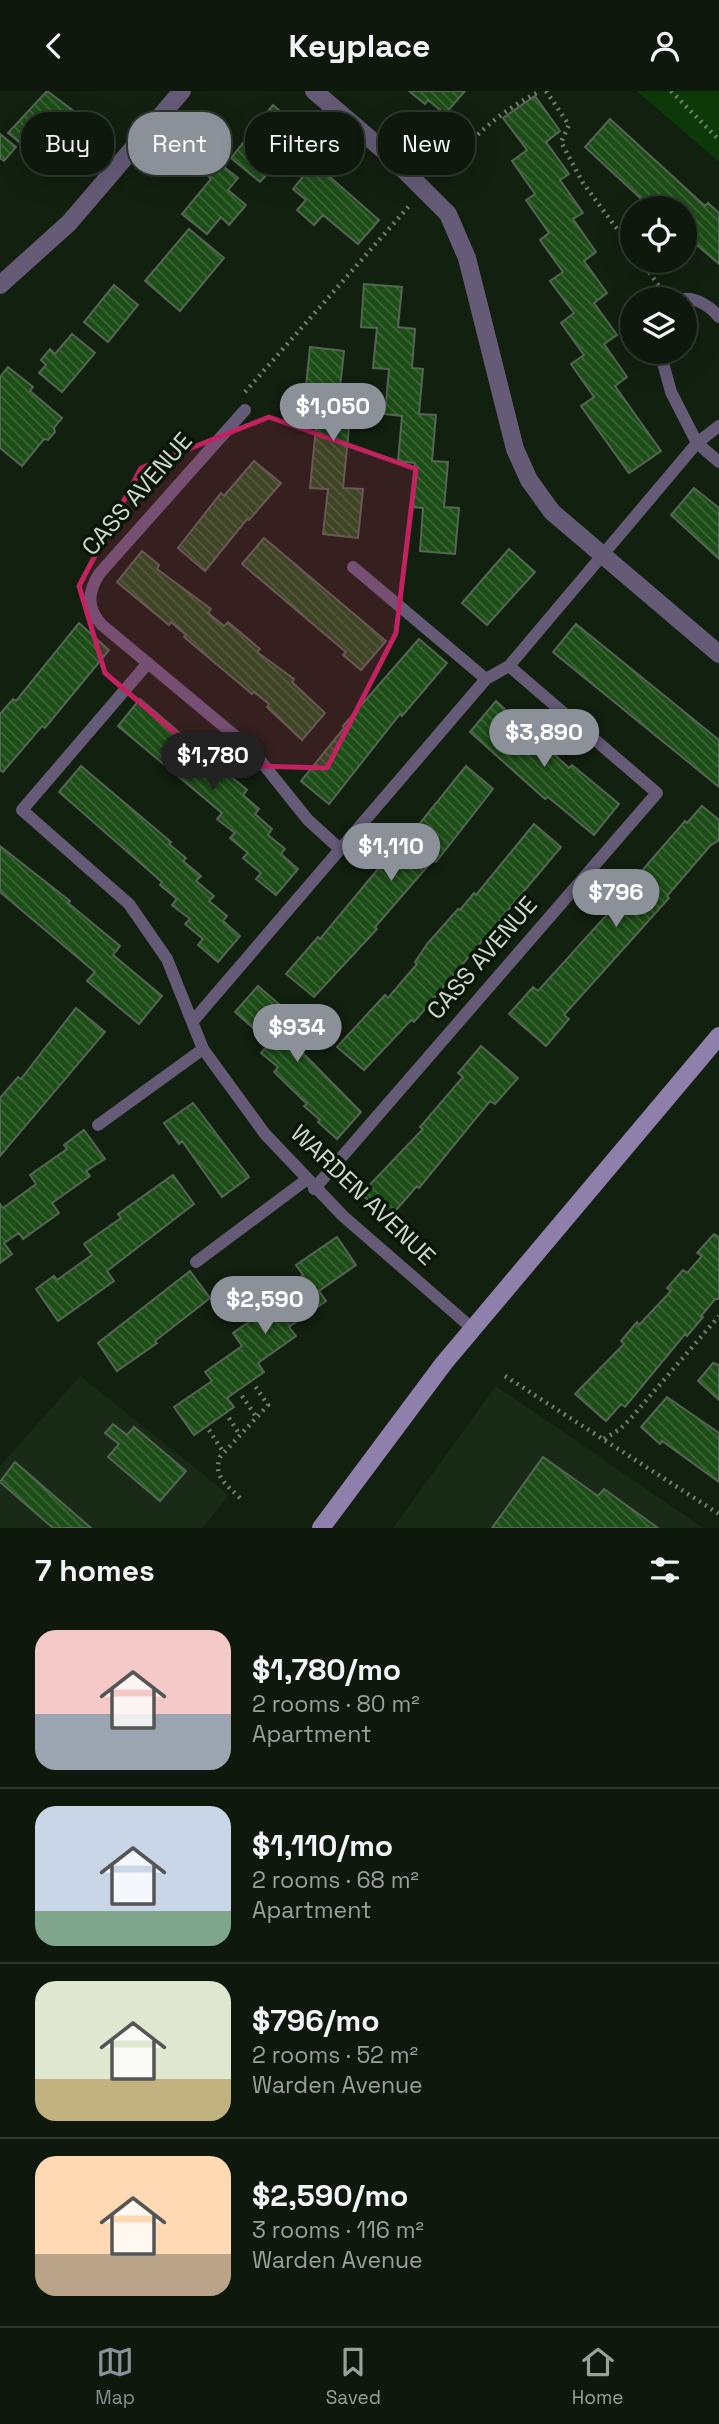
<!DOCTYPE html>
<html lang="en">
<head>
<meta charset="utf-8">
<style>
	:root { --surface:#0e180c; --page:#172115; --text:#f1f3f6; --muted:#9ba09d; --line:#2e372d; --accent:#8c9099 }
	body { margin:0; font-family:"Space Grotesk",sans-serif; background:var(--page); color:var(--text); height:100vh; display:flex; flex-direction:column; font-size:26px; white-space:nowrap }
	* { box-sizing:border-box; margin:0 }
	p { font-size:23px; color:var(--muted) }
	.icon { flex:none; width:38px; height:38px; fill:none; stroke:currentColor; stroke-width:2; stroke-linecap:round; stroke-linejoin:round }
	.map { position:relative; height:1437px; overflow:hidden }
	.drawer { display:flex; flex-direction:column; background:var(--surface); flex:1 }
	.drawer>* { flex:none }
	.guide { position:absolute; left:21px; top:21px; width:677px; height:63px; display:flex; gap:14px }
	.fabs { position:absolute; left:620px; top:105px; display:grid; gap:14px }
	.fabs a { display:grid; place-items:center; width:77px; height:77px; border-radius:50%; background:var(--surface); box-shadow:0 7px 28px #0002,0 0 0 2px var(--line); font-size:35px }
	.price { position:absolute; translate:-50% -60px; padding:0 16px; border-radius:24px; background:var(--accent); color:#fff; font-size:23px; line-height:46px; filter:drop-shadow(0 2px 4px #0008) }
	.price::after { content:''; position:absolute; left:50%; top:42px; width:21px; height:16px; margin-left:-10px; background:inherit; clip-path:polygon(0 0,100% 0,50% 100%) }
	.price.current { background:#222; color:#fff }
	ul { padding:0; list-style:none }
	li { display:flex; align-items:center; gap:21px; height:175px; padding:0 35px }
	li+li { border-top:2px solid var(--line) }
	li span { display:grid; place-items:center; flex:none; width:196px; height:140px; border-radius:21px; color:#555 }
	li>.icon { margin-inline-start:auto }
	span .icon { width:84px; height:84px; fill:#fffc; stroke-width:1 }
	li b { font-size:30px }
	h2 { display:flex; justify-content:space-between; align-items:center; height:84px; padding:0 35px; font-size:30px }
	.tag { padding:0 24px; border-radius:28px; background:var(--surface); box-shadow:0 7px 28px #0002,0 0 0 2px var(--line); font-size:24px; line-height:63px }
	.tag.current { background:var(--accent); color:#fff }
	header { display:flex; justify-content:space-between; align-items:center; height:91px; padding:0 35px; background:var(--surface); font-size:32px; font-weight:700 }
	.dock { display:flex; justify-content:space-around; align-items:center; height:98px; border-top:2px solid var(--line); background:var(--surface); font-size:19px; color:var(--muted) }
	.dock a { display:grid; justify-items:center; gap:4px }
	.dock .current { color:var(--accent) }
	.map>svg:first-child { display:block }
</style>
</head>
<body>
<header><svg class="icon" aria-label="back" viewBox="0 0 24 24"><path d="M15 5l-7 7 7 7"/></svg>Keyplace<svg class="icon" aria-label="person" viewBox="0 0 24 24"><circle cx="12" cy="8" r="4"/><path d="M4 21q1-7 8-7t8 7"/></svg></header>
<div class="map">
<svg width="719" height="1437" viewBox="0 0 719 1437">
	<defs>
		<pattern id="building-back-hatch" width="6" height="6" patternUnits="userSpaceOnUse" patternTransform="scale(1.75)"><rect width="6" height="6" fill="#1d4e17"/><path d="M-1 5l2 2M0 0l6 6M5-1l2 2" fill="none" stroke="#3d6738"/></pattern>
	</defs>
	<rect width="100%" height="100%" fill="#122010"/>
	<path fill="#192b17" d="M 80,1285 L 229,1404 L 202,1437 L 0,1437 L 0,1375 Z
		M 496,1295 L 703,1437 L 393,1437 Z"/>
	<path fill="#0c3907" d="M 637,0 L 719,0 L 719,71 Z"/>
	<path fill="url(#building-back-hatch)" stroke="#556553" stroke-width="2" d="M 47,0 L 75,21 L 70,27 L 74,30 L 41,69 L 8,42 Z
		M 409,0 L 465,0 L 445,23 L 428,9 L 425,13 Z
		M 535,5 L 560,40 L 546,51 L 569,83 L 560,89 L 583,122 L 573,128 L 596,161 L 584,170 L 607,202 L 594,212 L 617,244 L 604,253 L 627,286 L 615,295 L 661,360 L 629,382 L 581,315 L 594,306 L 571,273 L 584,264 L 561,232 L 574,222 L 550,190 L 563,181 L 540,149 L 549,142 L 526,109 L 535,103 L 512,70 L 527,59 L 503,27 Z
		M 273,14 L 312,48 L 302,59 L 294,52 L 282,66 L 291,73 L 280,85 L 272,78 L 260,91 L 231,67 Z
		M 610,28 L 705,115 L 708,112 L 719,122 L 719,173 L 684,143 L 684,117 L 651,117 L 585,56 Z
		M 0,43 L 16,56 L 4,70 L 0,67 Z
		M 219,72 L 238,87 L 228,99 L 246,114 L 229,134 L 221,126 L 207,143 L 182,123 L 211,88 L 208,85 Z
		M 314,72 L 379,129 L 358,153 L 323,124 L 314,134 L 297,119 L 306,109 L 293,98 Z
		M 189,138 L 224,167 L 180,220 L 145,190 Z
		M 364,193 L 402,196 L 398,236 L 415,238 L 412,277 L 423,278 L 419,323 L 436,324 L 432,370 L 448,371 L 444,416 L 459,417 L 455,463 L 420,460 L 423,417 L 411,416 L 415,372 L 398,370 L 402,325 L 385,323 L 389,278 L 373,277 L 377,237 L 361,236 Z
		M 114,194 L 138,214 L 108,251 L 84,231 Z
		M 72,243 L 95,262 L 62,301 L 39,282 L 46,274 L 41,269 L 50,258 L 55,263 Z
		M 310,256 L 344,260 L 339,305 L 352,306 L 343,397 L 363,398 L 358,447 L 323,443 L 328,398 L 310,397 L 319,306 L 305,305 Z
		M 8,276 L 33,296 L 30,300 L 62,327 L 54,337 L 55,341 L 48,349 L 44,348 L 22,375 L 0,357 L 0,286 Z
		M 254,370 L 281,392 L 249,429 L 247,428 L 205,480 L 178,457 L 221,402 L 224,405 Z
		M 694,397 L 719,417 L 719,468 L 671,424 Z
		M 264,447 L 386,550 L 361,579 L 343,564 L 346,561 L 242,473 Z
		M 509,458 L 535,481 L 487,534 L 462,512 Z
		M 142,460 L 159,474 L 157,478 L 211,518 L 208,522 L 224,535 L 228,531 L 260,558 L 257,561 L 294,588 L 292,591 L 325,622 L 302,649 L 267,616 L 269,613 L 254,601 L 252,603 L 184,546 L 186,544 L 171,531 L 169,534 L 117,491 Z
		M 79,532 L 109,559 L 45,637 L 42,635 L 3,681 L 0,679 L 0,623 L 13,608 L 16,610 Z
		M 576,533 L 719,649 L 719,696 L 553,561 Z
		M 419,548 L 447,572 L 402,625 L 400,623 L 329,713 L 301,690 L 344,637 L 343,635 Z
		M 140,608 L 247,699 L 243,704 L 259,718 L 255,723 L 272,738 L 268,744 L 285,758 L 281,763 L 298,778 L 276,804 L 256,788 L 261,782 L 243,767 L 248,762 L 230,747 L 235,742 L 217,728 L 222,722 L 118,635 Z
		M 496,610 L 569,677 L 572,674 L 619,713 L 594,744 L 548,706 L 545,708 L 470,641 Z
		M 81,675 L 171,751 L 169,753 L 186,767 L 183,770 L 201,785 L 196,790 L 214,805 L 209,810 L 227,825 L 223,830 L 240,845 L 218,871 L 198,854 L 203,848 L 185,833 L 190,828 L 172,814 L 177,808 L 160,794 L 162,791 L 59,701 Z
		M 466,675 L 493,698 L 436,771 L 433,769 L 375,836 L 377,838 L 314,906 L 286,883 L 318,846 L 320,848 L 407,743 L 409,746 Z
		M 702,715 L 719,729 L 719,749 L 710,755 L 667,805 L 669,807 L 564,924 L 569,928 L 546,955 L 509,923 L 533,896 L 538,900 L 641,786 L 639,783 L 685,730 L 687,732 Z
		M 534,733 L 561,756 L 414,931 L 411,929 L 364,979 L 337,956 L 385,904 L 388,907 L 417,873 L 415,871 L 427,853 L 458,818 L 460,819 L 474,802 L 476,804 Z
		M 0,755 L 70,810 L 68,812 L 120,855 L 113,864 L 162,905 L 139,933 L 87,890 L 95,881 L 0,801 Z
		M 258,895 L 295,927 L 286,937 L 303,952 L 298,957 L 361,1021 L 337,1048 L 318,1031 L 320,1029 L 304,1015 L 307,1013 L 274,981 L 278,976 L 261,962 L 270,952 L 235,921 Z
		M 76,917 L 105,941 L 0,1065 L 0,1007 L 18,986 L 21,988 Z
		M 481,955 L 518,987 L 495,1013 L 490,1010 L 419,1097 L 417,1095 L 389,1127 L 361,1103 L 423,1038 L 420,1036 L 463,986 L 458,982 Z
		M 193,1012 L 249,1086 L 222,1106 L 182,1050 L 179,1053 L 164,1032 Z
		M 84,1039 L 105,1068 L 86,1080 L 90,1085 L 52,1112 L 59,1122 L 23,1148 L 19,1142 L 4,1152 L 12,1163 L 0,1172 L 0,1113 L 3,1117 L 36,1093 L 30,1084 L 67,1058 L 64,1054 Z
		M 173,1084 L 194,1113 L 107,1180 L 114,1190 L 58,1230 L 36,1198 L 54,1185 L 57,1189 L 92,1164 L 84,1153 L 121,1127 L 118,1123 Z
		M 714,1143 L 719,1146 L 719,1208 L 715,1208 L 701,1225 L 703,1226 L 687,1245 L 685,1243 L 625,1316 L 621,1313 L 606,1330 L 575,1303 L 624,1253 L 621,1250 L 637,1231 L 639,1234 L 671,1200 L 667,1197 L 683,1179 L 687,1182 L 702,1165 L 697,1162 Z
		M 337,1146 L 356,1174 L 319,1200 L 326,1210 L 289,1236 L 296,1245 L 258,1272 L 264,1281 L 227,1307 L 234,1316 L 194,1344 L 174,1316 L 212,1290 L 205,1281 L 242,1255 L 233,1242 L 270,1216 L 266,1210 L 303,1184 L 296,1174 Z
		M 190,1180 L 210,1207 L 155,1250 L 157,1252 L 117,1280 L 98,1252 Z
		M 713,1272 L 719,1274 L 719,1309 L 698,1290 Z
		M 667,1306 L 719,1342 L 719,1391 L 662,1350 L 660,1353 L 641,1336 Z
		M 113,1333 L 127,1344 L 134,1336 L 186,1380 L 160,1410 L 108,1366 L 119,1353 L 105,1342 Z
		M 543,1366 L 598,1405 L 604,1398 L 658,1437 L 492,1437 Z
		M 15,1371 L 91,1437 L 53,1437 L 0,1391 Z"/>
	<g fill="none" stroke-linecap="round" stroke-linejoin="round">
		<path stroke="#747f72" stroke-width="4.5" stroke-dasharray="2 5" stroke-linecap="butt" d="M 546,0 L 569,34 L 561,51 L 583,92 L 632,158
			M 671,0 L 719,49
			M 450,75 C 474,43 505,17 541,0
			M 641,170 L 666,205
			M 245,301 L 410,114
			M 505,1285 L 719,1423
			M 242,1305 L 257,1327
			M 229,1327 L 240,1344
			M 209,1339 L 224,1362
			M 604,1348 L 620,1338 L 631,1327 L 719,1225
			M 240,1407 C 226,1393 213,1386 220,1366 L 268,1314 L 255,1295"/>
		<path stroke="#655b77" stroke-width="12" d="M 683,208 C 696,206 711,216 719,226
			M 660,261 L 671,301 L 697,352 L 719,371
			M 245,319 L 99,483 C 88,501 86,517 102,534 L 251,658 L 308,729 L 340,758
			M 353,476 L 486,588
			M 148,572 L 22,719 L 129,813 L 167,868 L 203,958 L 265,1043 L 343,1125 L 473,1238
			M 193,930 L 486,588 L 509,575 L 697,352 L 719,335
			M 98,1034 L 203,958
			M 314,1098 L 657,702 L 509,575
			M 196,1171 L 306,1089"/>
		<path stroke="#655b77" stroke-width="18" d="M 314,0 L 389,64 L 448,123 L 467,167 L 515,358 L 529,389 L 552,421 L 719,563
			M 0,194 L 69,132 L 182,0"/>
		<path stroke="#8f7fab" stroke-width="18" d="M 321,1437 L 444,1272 L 719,945"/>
	</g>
	<path fill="#c32261" fill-opacity="0.2" stroke="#c32261" stroke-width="5" stroke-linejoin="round" d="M 269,326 L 416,378 L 396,542 L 327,677 L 213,674 L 105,582 L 79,495 L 141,377 Z"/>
	<g text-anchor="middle" stroke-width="7" stroke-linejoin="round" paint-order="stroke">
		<g font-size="24" fill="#d0d9ce" stroke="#091608">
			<text transform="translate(137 403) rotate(-49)" y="8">CASS AVENUE</text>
			<text transform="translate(482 867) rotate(-49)" y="8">CASS AVENUE</text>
			<text transform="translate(363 1104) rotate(44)" y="8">WARDEN AVENUE</text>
		</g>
	</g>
</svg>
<div class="fabs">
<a><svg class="icon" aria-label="locate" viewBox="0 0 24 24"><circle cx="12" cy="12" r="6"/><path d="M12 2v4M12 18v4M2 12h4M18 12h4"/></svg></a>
<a><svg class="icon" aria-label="layers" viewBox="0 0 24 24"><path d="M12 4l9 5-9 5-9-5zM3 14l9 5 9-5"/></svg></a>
</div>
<b class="price" style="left:333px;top:352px">$1,050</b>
<b class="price" style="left:544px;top:678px">$3,890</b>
<b class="price current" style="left:213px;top:701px">$1,780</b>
<b class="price" style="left:391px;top:792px">$1,110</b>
<b class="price" style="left:616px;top:838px">$796</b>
<b class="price" style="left:297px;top:973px">$934</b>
<b class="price" style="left:265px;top:1245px">$2,590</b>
<div class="guide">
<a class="tag">Buy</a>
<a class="tag current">Rent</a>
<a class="tag">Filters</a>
<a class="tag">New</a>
</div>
</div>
<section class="drawer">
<h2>7 homes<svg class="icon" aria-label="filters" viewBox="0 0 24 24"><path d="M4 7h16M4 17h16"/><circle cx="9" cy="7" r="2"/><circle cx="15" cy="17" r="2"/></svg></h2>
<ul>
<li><span style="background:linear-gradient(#f6c9c9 60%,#9aa5b1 0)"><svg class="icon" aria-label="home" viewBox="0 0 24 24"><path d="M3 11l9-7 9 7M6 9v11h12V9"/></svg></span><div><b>$1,780/mo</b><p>2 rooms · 80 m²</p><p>Apartment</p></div></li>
<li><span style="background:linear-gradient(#c9d6e8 75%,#7fa58c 0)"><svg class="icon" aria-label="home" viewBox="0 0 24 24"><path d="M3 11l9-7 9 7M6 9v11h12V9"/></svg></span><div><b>$1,110/mo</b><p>2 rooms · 68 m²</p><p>Apartment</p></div></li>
<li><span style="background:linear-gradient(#dfe7d0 70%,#c2b280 0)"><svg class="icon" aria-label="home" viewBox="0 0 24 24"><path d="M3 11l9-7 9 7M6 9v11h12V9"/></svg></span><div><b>$796/mo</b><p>2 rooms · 52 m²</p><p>Warden Avenue</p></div></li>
<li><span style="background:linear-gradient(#ffd9b3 70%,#b9a48a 0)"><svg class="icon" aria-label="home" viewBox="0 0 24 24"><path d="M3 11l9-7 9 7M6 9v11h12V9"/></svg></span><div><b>$2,590/mo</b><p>3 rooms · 116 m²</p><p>Warden Avenue</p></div></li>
</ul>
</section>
<nav class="dock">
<a class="current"><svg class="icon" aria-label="map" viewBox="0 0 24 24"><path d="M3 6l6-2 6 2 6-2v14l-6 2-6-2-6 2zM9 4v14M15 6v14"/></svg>Map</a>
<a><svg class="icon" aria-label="saved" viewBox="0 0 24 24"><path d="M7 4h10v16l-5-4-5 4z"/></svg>Saved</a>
<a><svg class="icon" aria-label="home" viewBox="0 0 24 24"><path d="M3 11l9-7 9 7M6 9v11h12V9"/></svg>Home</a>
</nav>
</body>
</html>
